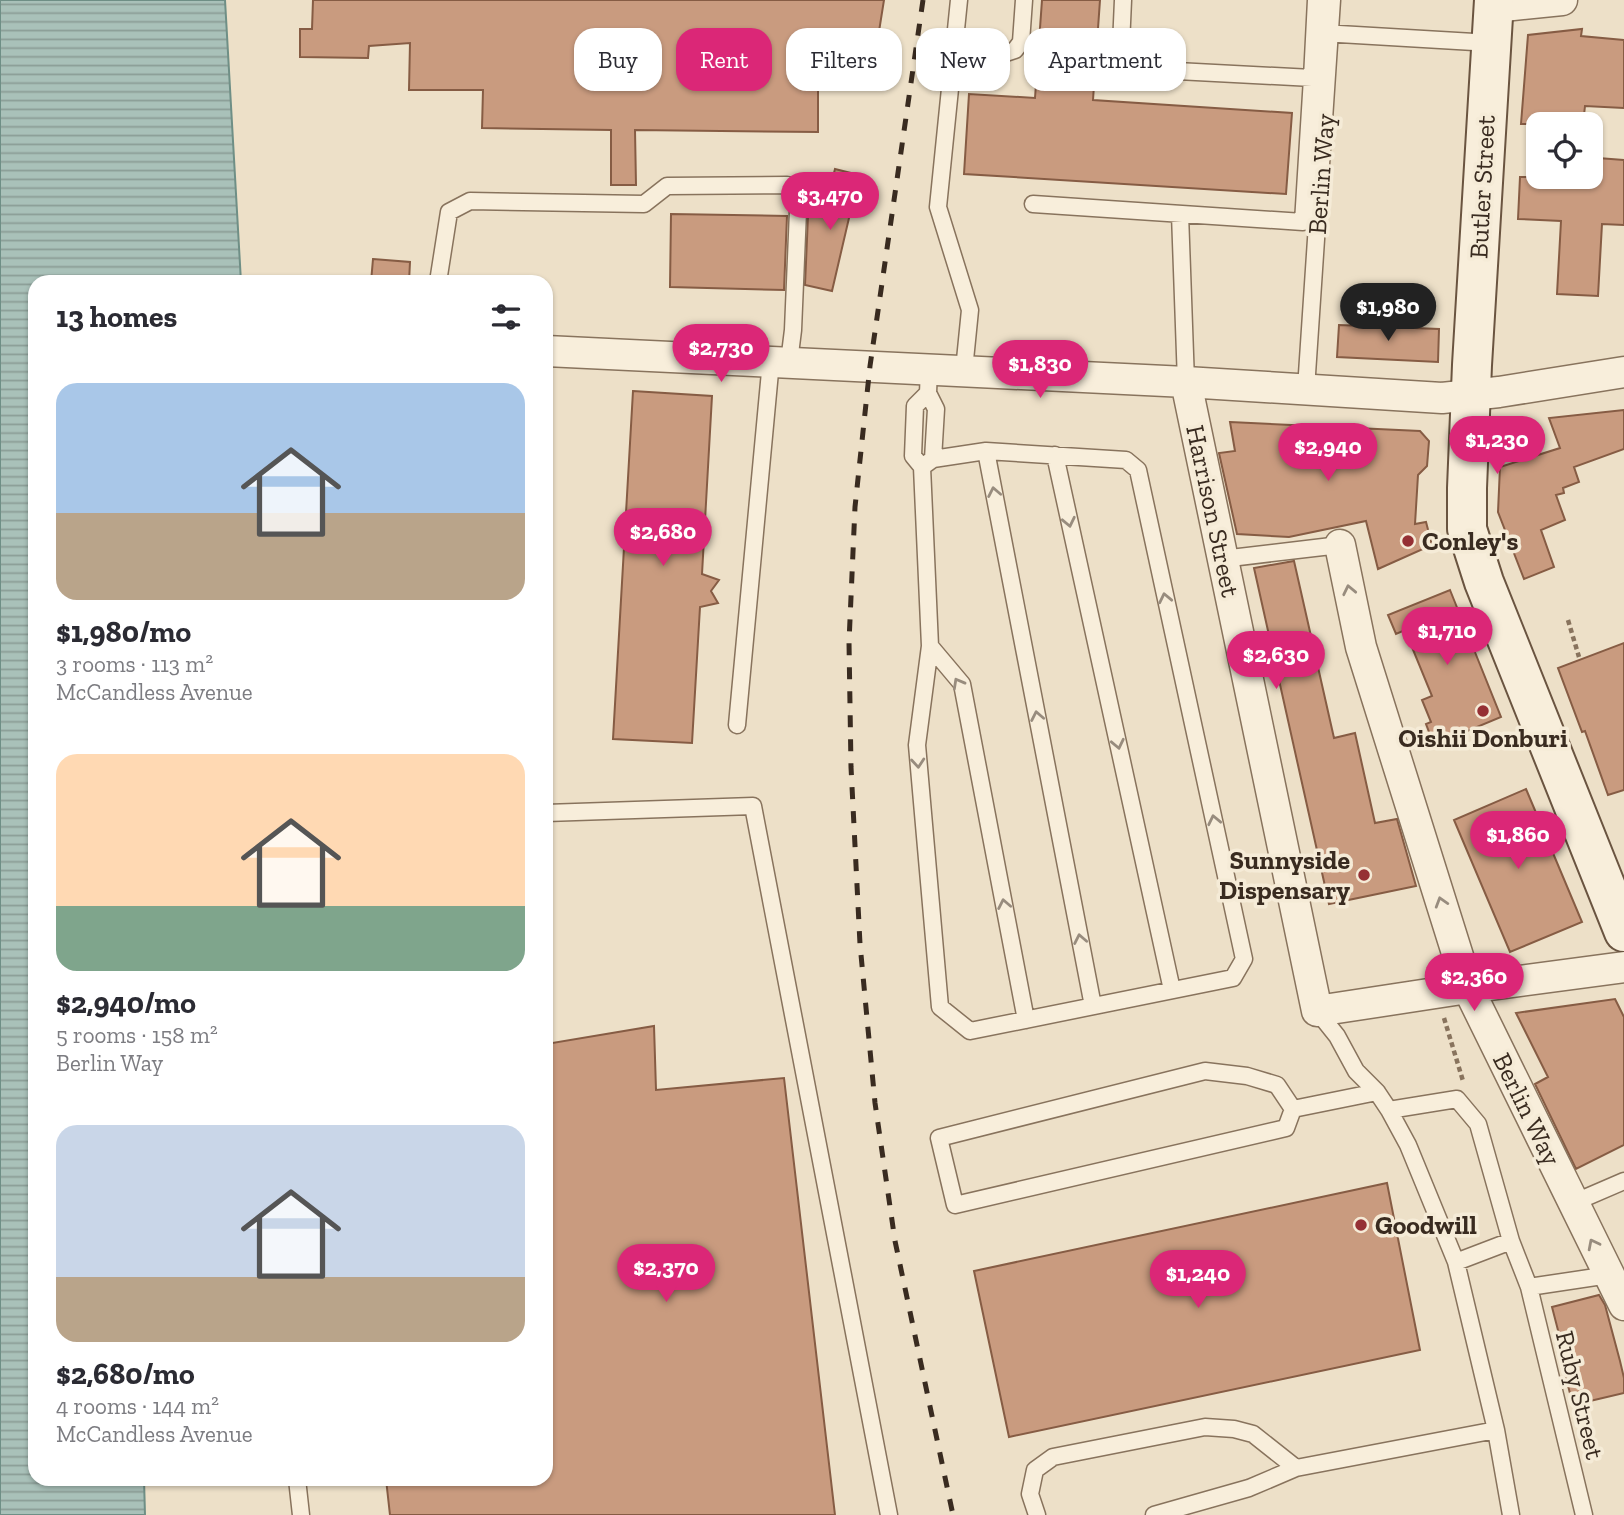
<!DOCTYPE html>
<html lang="en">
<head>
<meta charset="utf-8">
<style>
	:root { --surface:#fff; --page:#f2f2f3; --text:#2b2b33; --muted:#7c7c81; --accent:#db2777 }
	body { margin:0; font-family:"Zilla Slab",serif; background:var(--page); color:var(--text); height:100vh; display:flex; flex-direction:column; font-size:26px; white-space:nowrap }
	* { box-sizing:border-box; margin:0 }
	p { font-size:23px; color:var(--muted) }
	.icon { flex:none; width:38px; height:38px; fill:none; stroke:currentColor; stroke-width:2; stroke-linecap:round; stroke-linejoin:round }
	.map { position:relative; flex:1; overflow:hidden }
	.panel { position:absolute; left:28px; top:275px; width:525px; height:1211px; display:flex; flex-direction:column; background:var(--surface); border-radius:21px; box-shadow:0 2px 5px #0004 }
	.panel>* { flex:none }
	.banner { position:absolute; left:574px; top:28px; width:665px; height:63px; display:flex; gap:14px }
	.buttons { position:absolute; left:1526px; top:112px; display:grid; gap:14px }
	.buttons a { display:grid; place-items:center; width:77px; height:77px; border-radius:14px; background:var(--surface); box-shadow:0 2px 5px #0004; font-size:35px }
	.price { position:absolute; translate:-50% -60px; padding:0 16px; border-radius:24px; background:var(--accent); color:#fff; font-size:23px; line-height:46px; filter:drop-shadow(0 2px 4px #0008) }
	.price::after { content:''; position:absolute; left:50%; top:42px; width:21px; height:16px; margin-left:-10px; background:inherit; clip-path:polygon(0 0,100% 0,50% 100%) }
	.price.active { background:#222; color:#fff }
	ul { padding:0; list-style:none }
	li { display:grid; align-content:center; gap:14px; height:371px; padding:0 28px }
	li span { display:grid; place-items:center; height:217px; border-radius:21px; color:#555 }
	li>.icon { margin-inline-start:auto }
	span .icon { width:126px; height:126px; fill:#fffc; stroke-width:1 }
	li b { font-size:30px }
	h2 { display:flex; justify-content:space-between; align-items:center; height:84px; padding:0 28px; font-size:30px }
	.chip { padding:0 24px; border-radius:21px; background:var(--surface); box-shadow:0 2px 5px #0004; font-size:24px; line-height:63px }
	.chip.active { background:var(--accent); color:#fff }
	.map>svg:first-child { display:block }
</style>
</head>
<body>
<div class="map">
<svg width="1624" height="1515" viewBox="0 0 1624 1515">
	<defs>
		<pattern id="water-rules" width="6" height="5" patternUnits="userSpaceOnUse" patternTransform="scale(1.75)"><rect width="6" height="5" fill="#a9c1b9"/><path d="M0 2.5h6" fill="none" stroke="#8b9d96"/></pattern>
	</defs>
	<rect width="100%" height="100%" fill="#ede0c8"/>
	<path fill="url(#water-rules)" stroke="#6f8f86" stroke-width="2" d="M 0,0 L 225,0 L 241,282 L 35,282 L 35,1479 L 144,1479 L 145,1515 L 0,1515 Z"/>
	<path fill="#c99b7f" stroke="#865c44" stroke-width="2" d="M 313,0 L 884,0 L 870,88 L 818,89 L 818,132 L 635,130 L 636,185 L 611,185 L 611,130 L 482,128 L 483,90 L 409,90 L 410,43 L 369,46 L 368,58 L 300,57 L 300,29 L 312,29 Z
		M 1042,0 L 1100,0 L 1093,100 L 1292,113 L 1286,194 L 964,174 L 969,94 L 1035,98 Z
		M 1582,29 L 1581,36 L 1624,40 L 1624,108 L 1585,106 L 1583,124 L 1521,124 L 1528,35 Z
		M 1598,158 L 1624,160 L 1624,225 L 1602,224 L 1598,296 L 1557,294 L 1561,221 L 1518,219 L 1520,177 L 1597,177 Z
		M 835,169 L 859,175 L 832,291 L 805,285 L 808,216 L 823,217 Z
		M 671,214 L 787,216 L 784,290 L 670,287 Z
		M 373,259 L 410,262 L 409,282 L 371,282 Z
		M 1339,325 L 1439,329 L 1438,362 L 1337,357 Z
		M 633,391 L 712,396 L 702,574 L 719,580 L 711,591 L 718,603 L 700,607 L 692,743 L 613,739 Z
		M 1624,410 L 1624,449 L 1574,467 L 1579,482 L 1563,488 L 1564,493 L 1556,495 L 1565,520 L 1541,530 L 1554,567 L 1524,579 L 1498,512 L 1500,467 L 1560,448 L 1549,418 Z
		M 1230,422 L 1420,431 L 1429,441 L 1427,466 L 1418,475 L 1415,524 L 1426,522 L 1432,545 L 1378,569 L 1366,521 L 1289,537 L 1237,534 L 1219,453 L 1235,451 Z
		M 1294,561 L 1334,738 L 1355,733 L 1375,823 L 1397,819 L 1416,886 L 1329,904 L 1254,568 Z
		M 1450,590 L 1501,717 L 1434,745 L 1426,724 L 1431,722 L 1422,700 L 1432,696 L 1405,630 L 1396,634 L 1388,615 Z
		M 1624,643 L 1624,790 L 1608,795 L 1585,731 L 1582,732 L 1558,668 Z
		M 1526,789 L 1582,922 L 1510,952 L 1454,820 Z
		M 1615,999 L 1624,1017 L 1624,1145 L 1576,1169 L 1535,1084 L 1548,1077 L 1516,1013 Z
		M 654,1026 L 656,1090 L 784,1078 L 835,1515 L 390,1515 L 386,1479 L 546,1479 L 546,1044 Z
		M 1387,1183 L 1420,1350 L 1009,1437 L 974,1271 Z
		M 1599,1295 L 1605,1305 L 1620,1361 L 1624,1378 L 1624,1393 L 1573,1405 L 1564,1370 L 1568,1369 L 1552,1307 Z"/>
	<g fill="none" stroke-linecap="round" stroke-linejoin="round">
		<defs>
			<path id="service" d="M 959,0 L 938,207 L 970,310 L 964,370
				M 1123,0 L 1120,68 L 1312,78 L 1316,0
				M 1322,33 L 1491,43
				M 954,48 L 1006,53 L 1015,50 L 1021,42 L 1024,0
				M 1033,204 L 1303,222 L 1312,78
				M 1180,214 L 1186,382
				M 438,282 L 449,212 L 470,201 L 644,204 L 667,186 L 787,185 L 799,187 L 793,330 L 789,362
				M 1306,389 L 1332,0
				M 928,393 L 915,406 L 913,456 L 922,467 L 933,459 L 936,409 L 928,393 L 929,369
				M 986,451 L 1093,1006
				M 1055,455 L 1172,990
				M 922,467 L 930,646 L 917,745 L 940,1007 L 970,1031 L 1233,978 L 1244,959 L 1138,470 L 1126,460 L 986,451 L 933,459
				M 1222,559 L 1340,545
				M 930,646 L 962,684 L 1026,1020
				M 737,725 L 771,361
				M 546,813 L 753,806 L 889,1515
				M 1317,1011 L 1337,1036 L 1356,1071 L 1377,1092 L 1389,1110 L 1408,1145 L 1456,1262 L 1496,1430 L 1511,1515
				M 1205,1071 L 1247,1076 L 1277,1085 L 1293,1109 L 1286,1128 L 955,1205 L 939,1138 Z
				M 1293,1109 L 1377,1092
				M 1389,1110 L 1457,1099 L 1478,1124 L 1511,1241
				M 1573,1203 L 1624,1181
				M 1456,1262 L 1511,1241 L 1529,1287 L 1584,1515
				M 1529,1287 L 1609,1275
				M 297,1479 L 301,1515
				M 1037,1515 L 1030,1494 L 1035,1470 L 1053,1457 L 1205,1427 L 1234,1429 L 1253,1434 L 1296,1468
				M 1154,1515 L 1249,1488 L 1296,1468 L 1496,1430"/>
			<path id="minor" d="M 1494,7 L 1562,0
				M 546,351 L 1186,382 L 1442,398 L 1499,392 L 1624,372
				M 1186,382 L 1317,1011 L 1468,988 L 1624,967
				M 1340,545 L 1361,647 L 1468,988 L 1624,1305"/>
			<path id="secondary" d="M 1494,0 L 1472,365 L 1467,488 L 1467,529 L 1484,582 L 1624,932"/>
		</defs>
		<use href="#service" stroke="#88735d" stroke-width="19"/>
		<use href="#minor" stroke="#88735d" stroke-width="33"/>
		<use href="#secondary" stroke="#6a5440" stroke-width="42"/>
		<path stroke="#88735d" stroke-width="4.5" stroke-dasharray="5 3.5" stroke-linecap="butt" d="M 1568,620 L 1579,657
			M 1444,1018 L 1463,1081"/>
		<use href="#service" stroke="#f8eedb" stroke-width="16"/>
		<use href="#minor" stroke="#f8eedb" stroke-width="30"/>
		<use href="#secondary" stroke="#f8eedb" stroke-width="38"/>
		<path stroke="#392b20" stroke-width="5" stroke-dasharray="12 12" stroke-linecap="butt" d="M 923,0 L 870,366 L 855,507 L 849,642 L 851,767 L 860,944 L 875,1103 L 895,1241 L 953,1515"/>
	</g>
	<defs><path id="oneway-chevron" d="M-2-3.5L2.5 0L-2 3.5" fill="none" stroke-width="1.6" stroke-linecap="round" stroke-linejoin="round" transform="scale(1.75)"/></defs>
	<g stroke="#988c7e">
		<use href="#oneway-chevron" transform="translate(994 492) rotate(-101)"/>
		<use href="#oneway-chevron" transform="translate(1069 522) rotate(78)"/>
		<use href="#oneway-chevron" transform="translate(1349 590) rotate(-102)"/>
		<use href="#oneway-chevron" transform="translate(1165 598) rotate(-102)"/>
		<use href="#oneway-chevron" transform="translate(958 683) rotate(-119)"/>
		<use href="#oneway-chevron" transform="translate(1037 716) rotate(-101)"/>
		<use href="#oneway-chevron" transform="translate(1118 744) rotate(78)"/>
		<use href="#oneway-chevron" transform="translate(918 763) rotate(85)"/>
		<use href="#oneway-chevron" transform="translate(1214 820) rotate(-102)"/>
		<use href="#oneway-chevron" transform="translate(1441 902) rotate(-107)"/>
		<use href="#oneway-chevron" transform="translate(1004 904) rotate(-101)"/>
		<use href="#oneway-chevron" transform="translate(1080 939) rotate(-101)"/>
		<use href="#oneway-chevron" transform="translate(1593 1244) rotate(-117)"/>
	</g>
	<g fill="#953034" stroke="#f5ebd7" stroke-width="2.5">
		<circle cx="1408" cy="541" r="7"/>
		<circle cx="1483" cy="711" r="7"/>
		<circle cx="1364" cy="875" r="7"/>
		<circle cx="1361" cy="1225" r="7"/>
	</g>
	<g text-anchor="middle" stroke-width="7" stroke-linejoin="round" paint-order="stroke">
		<g font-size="26" fill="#392b20" stroke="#f5ebd7">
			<text transform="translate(1321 174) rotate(-86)" y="9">Berlin Way</text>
			<text transform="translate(1482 187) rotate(-87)" y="9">Butler Street</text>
			<text transform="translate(1213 511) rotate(78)" y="9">Harrison Street</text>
			<text transform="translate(1527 1109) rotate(64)" y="9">Berlin Way</text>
			<text transform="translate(1580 1395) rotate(76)" y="9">Ruby Street</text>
		</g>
		<g font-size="26" font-weight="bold" fill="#392b20" stroke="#f5ebd7" text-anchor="start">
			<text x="1422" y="550">Conley's</text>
			<text x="1483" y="747" text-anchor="middle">Oishii Donburi</text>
			<text x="1350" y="869" text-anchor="end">Sunnyside<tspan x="1350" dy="30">Dispensary</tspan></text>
			<text x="1375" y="1234">Goodwill</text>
		</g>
	</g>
</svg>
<div class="buttons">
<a><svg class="icon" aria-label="locate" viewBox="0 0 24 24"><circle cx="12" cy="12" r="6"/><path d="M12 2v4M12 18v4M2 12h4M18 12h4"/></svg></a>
</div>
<b class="price" style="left:830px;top:232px">$3,470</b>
<b class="price active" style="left:1388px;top:343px">$1,980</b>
<b class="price" style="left:721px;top:384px">$2,730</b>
<b class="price" style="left:1040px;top:400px">$1,830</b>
<b class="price" style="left:1497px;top:476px">$1,230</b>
<b class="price" style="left:1328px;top:483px">$2,940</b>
<b class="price" style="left:663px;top:568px">$2,680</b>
<b class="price" style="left:1447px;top:667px">$1,710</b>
<b class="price" style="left:1276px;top:691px">$2,630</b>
<b class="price" style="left:1518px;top:871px">$1,860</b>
<b class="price" style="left:1474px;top:1013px">$2,360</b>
<b class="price" style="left:666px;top:1304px">$2,370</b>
<b class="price" style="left:1198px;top:1310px">$1,240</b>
<div class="banner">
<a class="chip">Buy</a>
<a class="chip active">Rent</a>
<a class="chip">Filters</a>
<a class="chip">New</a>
<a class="chip">Apartment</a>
</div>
<section class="panel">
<h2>13 homes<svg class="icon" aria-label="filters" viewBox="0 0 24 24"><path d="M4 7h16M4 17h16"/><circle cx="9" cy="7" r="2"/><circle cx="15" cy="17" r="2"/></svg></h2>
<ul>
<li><span style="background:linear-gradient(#a9c7e8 60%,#b9a48a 0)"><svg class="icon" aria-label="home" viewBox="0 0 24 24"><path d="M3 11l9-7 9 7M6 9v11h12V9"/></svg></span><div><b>$1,980/mo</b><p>3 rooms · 113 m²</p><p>McCandless Avenue</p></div></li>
<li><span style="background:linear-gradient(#ffd9b3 70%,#7fa58c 0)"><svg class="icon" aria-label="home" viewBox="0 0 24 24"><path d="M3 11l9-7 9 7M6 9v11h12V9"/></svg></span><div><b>$2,940/mo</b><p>5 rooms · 158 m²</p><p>Berlin Way</p></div></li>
<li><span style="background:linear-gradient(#c9d6e8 70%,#b9a48a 0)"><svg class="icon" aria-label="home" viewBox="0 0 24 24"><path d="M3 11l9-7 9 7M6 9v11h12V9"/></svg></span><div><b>$2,680/mo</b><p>4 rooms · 144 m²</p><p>McCandless Avenue</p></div></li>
</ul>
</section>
</div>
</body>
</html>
